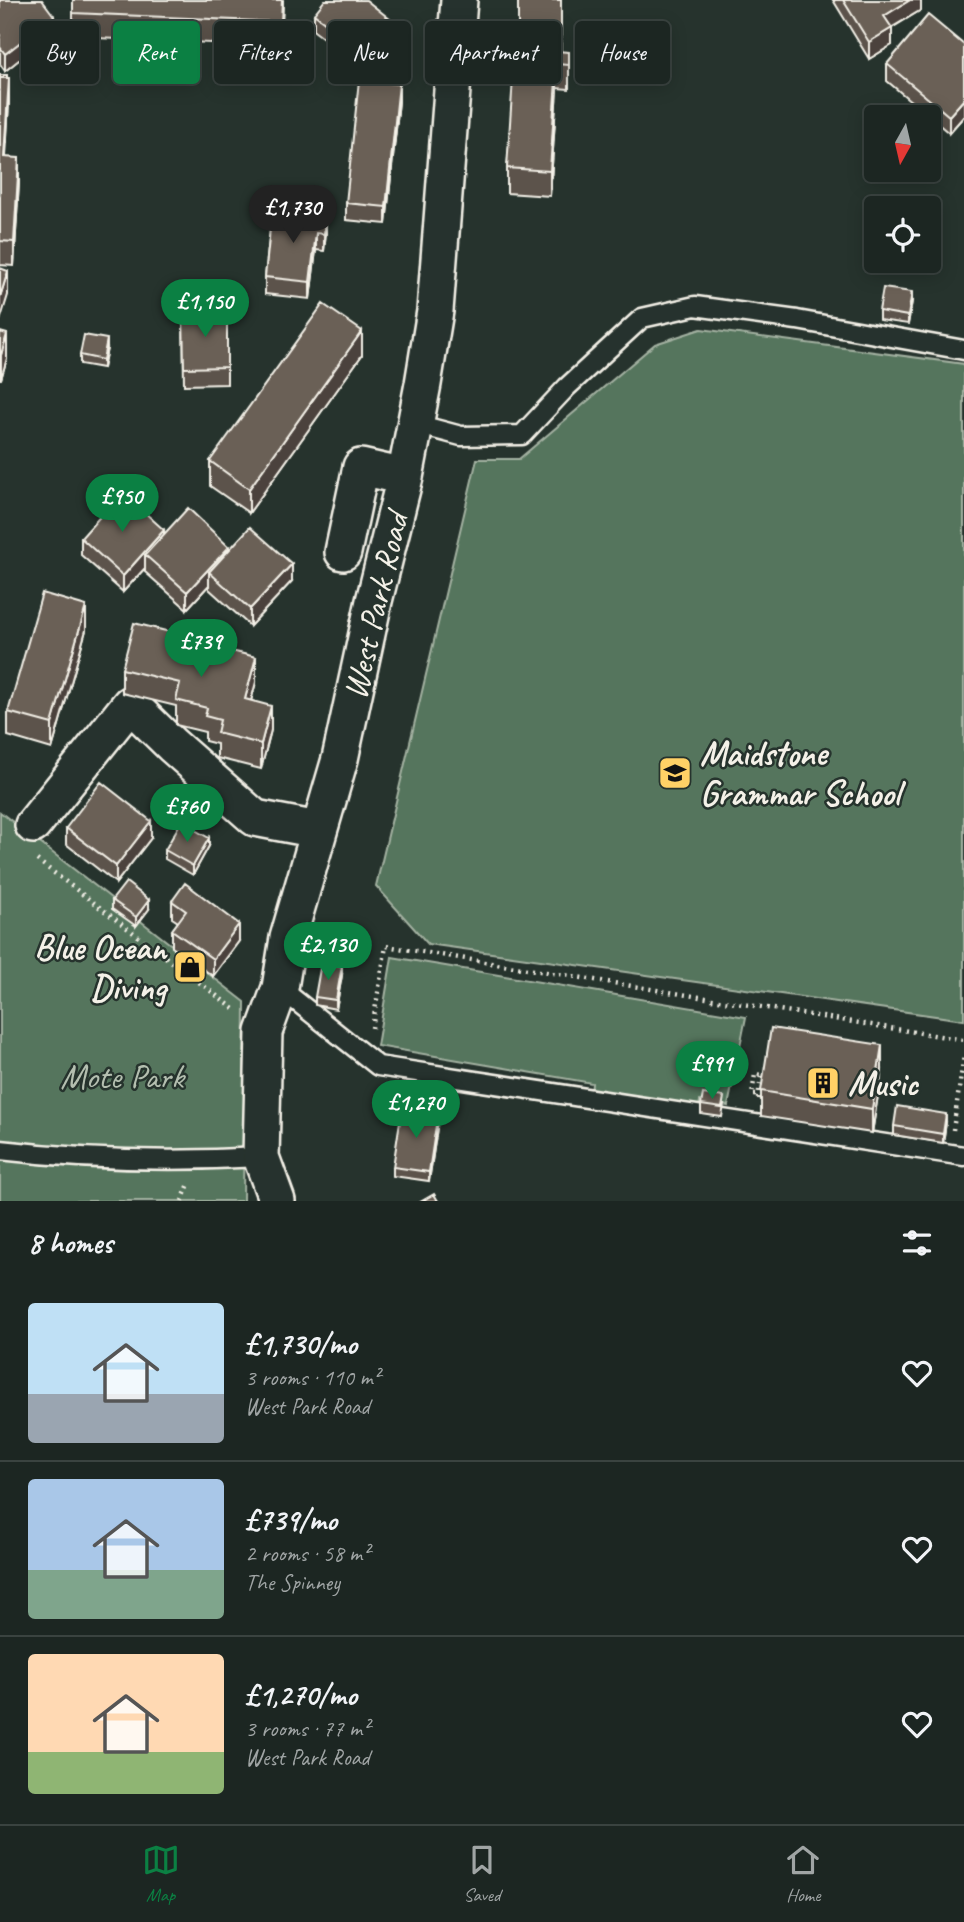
<!DOCTYPE html>
<html lang="en">
<head>
<meta charset="utf-8">
<style>
	:root { --surface:#1c2622; --page:#252e2a; --text:#f1f3f6; --muted:#a0a5a5; --line:#3a4340; --accent:#0b8043 }
	body { margin:0; font-family:Caveat,sans-serif; background:var(--page); color:var(--text); height:100vh; display:flex; flex-direction:column; font-size:26px; white-space:nowrap }
	* { box-sizing:border-box; margin:0 }
	p { font-size:23px; color:var(--muted) }
	.icon { flex:none; width:38px; height:38px; fill:none; stroke:currentColor; stroke-width:2; stroke-linecap:round; stroke-linejoin:round }
	.map { position:relative; height:1201px; overflow:hidden }
	.panel { display:flex; flex-direction:column; background:var(--surface); flex:1 }
	.panel>* { flex:none }
	.top-card { position:absolute; left:21px; top:21px; width:922px; height:63px; display:flex; gap:14px }
	.needle { width:46px; rotate:188deg }
	.fabs { position:absolute; left:864px; top:105px; display:grid; gap:14px }
	.fabs a { display:grid; place-items:center; width:77px; height:77px; border-radius:7px; background:var(--surface); box-shadow:0 4px 18px #0003,0 0 0 2px var(--line); font-size:35px }
	.price { position:absolute; translate:-50% -60px; padding:0 16px; border-radius:24px; background:var(--accent); color:#fff; font-size:23px; line-height:46px; filter:drop-shadow(0 2px 4px #0008) }
	.price::after { content:''; position:absolute; left:50%; top:42px; width:21px; height:16px; margin-left:-10px; background:inherit; clip-path:polygon(0 0,100% 0,50% 100%) }
	.price.selected { background:#222; color:#fff }
	ul { padding:0; list-style:none }
	li { display:flex; align-items:center; gap:21px; height:175px; padding:0 28px }
	li+li { border-top:2px solid var(--line) }
	li span { display:grid; place-items:center; flex:none; width:196px; height:140px; border-radius:7px; color:#555 }
	li>.icon { margin-inline-start:auto }
	span .icon { width:84px; height:84px; fill:#fffc; stroke-width:1 }
	li b { font-size:30px }
	h2 { display:flex; justify-content:space-between; align-items:center; height:84px; padding:0 28px; font-size:30px }
	.pill { padding:0 24px; border-radius:7px; background:var(--surface); box-shadow:0 4px 18px #0003,0 0 0 2px var(--line); font-size:24px; line-height:63px }
	.pill.selected { background:var(--accent); color:#fff }
	.dock { display:flex; justify-content:space-around; align-items:center; height:98px; border-top:2px solid var(--line); background:var(--surface); font-size:19px; color:var(--muted) }
	.dock a { display:grid; justify-items:center; gap:4px }
	.dock .selected { color:var(--accent) }
	.map>svg:first-child { display:block }
</style>
</head>
<body>
<div class="map">
<svg width="964" height="1201" viewBox="0 0 964 1201">
	<rect width="100%" height="100%" fill="#26332d"/>
	<filter id="ink" filterUnits="userSpaceOnUse"><feTurbulence type="fractalNoise" baseFrequency=".0143" numOctaves="2"/><feDisplacementMap in="SourceGraphic" scale="14" xChannelSelector="R" yChannelSelector="G"/><feConvolveMatrix kernelMatrix="1 2 1 2 8 2 1 2 1" color-interpolation-filters="sRGB"/></filter>
	<g filter="url(#ink)">
		<path fill="#55745d" stroke="#a4b2a2" stroke-width="2" d="M 701,329 L 964,364 L 964,1020 L 428,944 L 376,886 L 477,459 L 519,459 L 655,344 Z
			M 0,812 L 245,1002 L 243,1201 L 0,1201 Z
			M 392,957 L 746,1017 L 728,1106 L 700,1101 L 698,1113 L 591,1095 L 592,1083 L 377,1046 Z"/>
		<g fill="none" stroke-linecap="round" stroke-linejoin="round">
			<defs>
				<path id="service" d="M 416,424 L 461,436 L 522,435 L 567,387 L 642,318 L 695,306 L 797,320 L 964,350
					M 280,988 L 378,1066 L 964,1156
					M 0,1150 C 86,1160 174,1162 261,1157"/>
				<path id="minor" d="M 343,552 L 361,467 L 405,477
					M 33,825 L 130,704 L 172,745 L 255,818 L 318,830
					M 277,1201 L 261,1157 L 264,1032 L 280,988 L 288,938 L 340,759 L 374,601 L 405,477 L 423,384 L 435,311 L 459,0"/>
			</defs>
			<use href="#service" stroke="#f4f1e8" stroke-width="23"/>
			<use href="#minor" stroke="#f4f1e8" stroke-width="40"/>
			<path stroke="#f4f1e8" stroke-width="4.5" stroke-dasharray="2 5" stroke-linecap="butt" d="M 37,860 L 237,1011
				M 372,1028 L 386,946 L 964,1040
				M 756,1095 L 752,1095 L 755,1074 L 761,1075
				M 758,1099 L 761,1075
				M 953,1130 L 964,1055
				M 182,1201 L 189,1184"/>
			<use href="#service" stroke="#26332d" stroke-width="18"/>
			<use href="#minor" stroke="#26332d" stroke-width="35"/>
		</g>
		<path fill="#5c534b" stroke="#f4f1e8" stroke-width="2" d="M 0,0 L 54,32 L 5,71 L 0,64 Z
			M 283,0 L 281,46 L 73,37 L 73,13 Z
			M 518,0 L 561,0 L 561,52 L 569,52 L 569,89 L 557,88 L 550,196 L 507,193 L 507,168 L 518,49 Z
			M 833,0 L 921,0 L 921,10 L 892,28 L 892,45 L 869,59 Z
			M 314,14 L 396,41 L 370,73 L 314,31 Z
			M 964,45 L 964,116 L 949,133 L 887,81 L 887,64 Z
			M 0,75 L 9,102 L 6,157 L 19,182 L 14,266 L 0,265 Z
			M 399,101 L 386,224 L 346,220 L 346,203 Z
			M 272,210 L 326,232 L 324,251 L 316,250 L 310,299 L 265,294 L 265,277 Z
			M 929,212 L 940,232 L 930,268 L 902,261 L 929,261 Z
			M 912,301 L 908,324 L 879,320 L 879,311 Z
			M 183,310 L 227,310 L 227,384 L 184,385 Z
			M 0,332 L 7,358 L 1,379 L 0,379 Z
			M 107,348 L 103,368 L 80,364 L 80,355 Z
			M 362,355 L 249,513 L 210,486 L 210,461 Z
			M 164,534 L 229,550 L 292,581 L 250,626 L 209,589 L 209,585 L 187,609 L 145,572 L 145,568 L 123,592 L 81,555 L 81,538 Z
			M 86,630 L 52,749 L 8,736 L 8,712 Z
			M 206,659 L 256,682 L 251,701 L 271,730 L 261,769 L 217,758 L 217,744 L 205,741 L 205,732 L 176,725 L 176,706 L 122,693 L 122,669 Z
			M 66,828 L 151,838 L 116,883 L 66,844 Z
			M 209,846 L 193,875 L 165,859 L 165,850 Z
			M 112,900 L 149,909 L 136,926 L 112,909 Z
			M 172,901 L 239,941 L 213,976 L 172,947 L 172,930 L 178,922 L 172,918 Z
			M 342,975 L 336,1009 L 315,1005 L 315,997 Z
			M 882,1070 L 872,1133 L 761,1116 L 761,1091 Z
			M 701,1105 L 724,1105 L 722,1117 L 701,1114 Z
			M 438,1121 L 429,1181 L 393,1176 L 393,1167 Z
			M 946,1122 L 943,1143 L 894,1135 L 894,1126 Z"/>
		<path fill="#4b433d" stroke="#f4f1e8" stroke-width="2" d="M 282,0 L 283,0 L 281,46 L 281,22 Z
			M 910,0 L 921,0 L 921,10 L 884,32 L 884,16 Z
			M 54,16 L 54,32 L 5,71 L 5,54 Z
			M 396,24 L 396,41 L 370,73 L 370,56 Z
			M 892,28 L 892,45 L 869,59 L 869,42 Z
			M 557,64 L 557,88 L 550,196 L 550,171 Z
			M 9,78 L 9,102 L 4,181 L 4,157 Z
			M 399,84 L 399,101 L 386,224 L 386,207 Z
			M 964,99 L 964,116 L 949,133 L 949,116 Z
			M 19,158 L 19,182 L 14,266 L 14,242 Z
			M 326,215 L 326,232 L 324,251 L 324,234 Z
			M 940,215 L 940,232 L 930,268 L 930,251 Z
			M 316,233 L 316,250 L 310,299 L 310,282 Z
			M 8,271 L 8,295 L 0,321 L 0,297 Z
			M 912,292 L 912,301 L 908,324 L 908,316 Z
			M 362,331 L 362,355 L 249,513 L 249,489 Z
			M 7,334 L 7,358 L 1,379 L 1,355 Z
			M 107,339 L 107,348 L 103,368 L 103,360 Z
			M 164,530 L 164,547 L 145,555 L 145,568 L 123,592 L 123,576 Z
			M 229,547 L 229,564 L 209,572 L 209,585 L 187,609 L 187,592 Z
			M 292,564 L 292,581 L 250,626 L 250,609 Z
			M 86,606 L 86,630 L 52,749 L 52,724 Z
			M 206,641 L 206,665 L 202,658 Z
			M 256,657 L 256,682 L 245,723 L 245,699 Z
			M 271,706 L 271,730 L 261,769 L 261,744 Z
			M 151,821 L 151,838 L 116,883 L 116,866 Z
			M 209,838 L 209,846 L 193,875 L 193,866 Z
			M 149,900 L 149,909 L 136,926 L 136,917 Z
			M 239,924 L 239,941 L 213,976 L 213,959 Z
			M 342,966 L 342,975 L 336,1009 L 336,1000 Z
			M 882,1045 L 882,1070 L 872,1133 L 872,1109 Z
			M 438,1112 L 438,1121 L 429,1181 L 429,1172 Z
			M 946,1114 L 946,1122 L 943,1143 L 943,1134 Z"/>
		<path fill="#6b6057" stroke="#f4f1e8" stroke-width="2" d="M 0,0 L 42,0 L 54,16 L 5,54 L 0,47 Z
			M 73,0 L 282,0 L 281,22 L 73,13 Z
			M 325,0 L 366,0 L 396,24 L 370,56 L 314,14 Z
			M 518,0 L 561,0 L 561,44 L 518,43 Z
			M 843,0 L 910,0 L 884,16 L 892,28 L 869,42 Z
			M 928,15 L 964,45 L 964,99 L 949,116 L 887,64 Z
			M 515,48 L 569,52 L 569,65 L 557,64 L 550,171 L 507,168 Z
			M 0,75 L 7,75 L 7,78 L 0,78 Z
			M 0,78 L 9,78 L 4,157 L 19,158 L 14,242 L 0,241 Z
			M 359,80 L 399,84 L 386,207 L 346,203 Z
			M 906,205 L 917,208 L 905,208 Z
			M 272,210 L 326,215 L 324,234 L 316,233 L 310,282 L 265,277 Z
			M 929,212 L 940,215 L 930,251 L 929,251 Z
			M 0,268 L 8,271 L 0,297 Z
			M 883,288 L 912,292 L 908,316 L 879,311 Z
			M 323,304 L 362,331 L 249,489 L 210,461 Z
			M 183,310 L 227,310 L 227,367 L 184,368 Z
			M 0,332 L 7,334 L 1,355 L 0,354 Z
			M 84,335 L 107,339 L 103,360 L 80,355 Z
			M 122,492 L 164,530 L 123,576 L 81,538 Z
			M 188,508 L 229,547 L 187,592 L 145,555 Z
			M 250,527 L 292,564 L 250,609 L 209,572 Z
			M 42,593 L 86,606 L 52,724 L 8,712 Z
			M 134,623 L 206,641 L 202,658 L 219,662 L 223,649 L 256,657 L 245,699 L 271,706 L 261,744 L 217,733 L 220,720 L 205,716 L 207,708 L 176,700 L 180,683 L 122,669 Z
			M 101,782 L 151,821 L 116,866 L 66,828 Z
			M 181,822 L 209,838 L 193,866 L 165,850 Z
			M 126,882 L 149,900 L 136,917 L 112,900 Z
			M 185,883 L 239,924 L 213,959 L 172,930 L 186,911 L 172,901 Z
			M 321,963 L 342,966 L 336,1000 L 315,997 Z
			M 771,1028 L 882,1045 L 872,1109 L 761,1091 Z
			M 703,1094 L 724,1097 L 722,1108 L 701,1105 Z
			M 897,1106 L 946,1114 L 943,1134 L 894,1126 Z
			M 402,1108 L 438,1112 L 429,1172 L 393,1167 Z
			M 434,1194 L 438,1201 L 422,1201 Z"/>
	</g>
	<defs>
		<symbol id="school-square" viewBox="-11 -11 22 22"><rect x="-9" y="-9" width="18" height="18" rx="4" fill="#ffd166" stroke="#26332d"/><path d="M0-5L7-2L0 1L-7-2ZM-4 1L0 2.5L4 1V4Q0 6-4 4Z" fill="#111"/></symbol>
		<symbol id="shop-square" viewBox="-11 -11 22 22"><rect x="-9" y="-9" width="18" height="18" rx="4" fill="#ffd166" stroke="#26332d"/><path d="M-5-2.5h2.3a2.7 3.5 0 0 1 5.4 0H5L5.5 6h-11ZM-1.5-2.5h3a1.5 2.3 0 0 0-3 0Z" fill="#111"/></symbol>
		<symbol id="building-square" viewBox="-11 -11 22 22"><rect x="-9" y="-9" width="18" height="18" rx="4" fill="#ffd166" stroke="#26332d"/><path d="M-4-6H4V6H1V3H-1V6H-4ZM-2.5-4.3h1.7v1.8h-1.7ZM.8-4.3h1.7v1.8H.8ZM-2.5-1h1.7V.8h-1.7ZM.8-1h1.7V.8H.8Z" fill="#111"/></symbol>
	</defs>
	<g fill-rule="evenodd">
		<use href="#school-square" x="656" y="754" width="38" height="38"/>
		<use href="#shop-square" x="171" y="948" width="38" height="38"/>
		<use href="#building-square" x="804" y="1064" width="38" height="38"/>
	</g>
	<g text-anchor="middle" stroke-width="5" stroke-linejoin="round" paint-order="stroke">
		<g font-size="35" fill="#f4f1e8" stroke="#26332d">
			<text transform="translate(375 606) rotate(-77)" y="12">West Park Road</text>
		</g>
		<g font-size="35" font-weight="bold" fill="#f4f1e8" stroke="#26332d" text-anchor="start">
			<text x="700" y="765">Maidstone<tspan x="700" dy="40">Grammar School</tspan></text>
			<text x="166" y="959" text-anchor="end">Blue Ocean<tspan x="166" dy="40">Diving</tspan></text>
			<text x="848" y="1095">Music</text>
		</g>
		<g font-size="35" fill="#b4bfb0" stroke="#26332d">
			<text x="122" y="1088">Mote Park</text>
		</g>
	</g>
</svg>
<div class="fabs">
<a><svg class="needle" viewBox="-14 -14 28 28"><path d="M0-13l5 13h-10z" fill="#e53935"/><path d="M0 13l5-13h-10z" fill="#a0a5a5"/></svg></a>
<a><svg class="icon" aria-label="locate" viewBox="0 0 24 24"><circle cx="12" cy="12" r="6"/><path d="M12 2v4M12 18v4M2 12h4M18 12h4"/></svg></a>
</div>
<b class="price selected" style="left:293px;top:245px">£1,730</b>
<b class="price" style="left:205px;top:339px">£1,150</b>
<b class="price" style="left:122px;top:534px">£950</b>
<b class="price" style="left:201px;top:679px">£739</b>
<b class="price" style="left:187px;top:844px">£760</b>
<b class="price" style="left:328px;top:982px">£2,130</b>
<b class="price" style="left:712px;top:1101px">£991</b>
<b class="price" style="left:416px;top:1140px">£1,270</b>
<div class="top-card">
<a class="pill">Buy</a>
<a class="pill selected">Rent</a>
<a class="pill">Filters</a>
<a class="pill">New</a>
<a class="pill">Apartment</a>
<a class="pill">House</a>
</div>
</div>
<section class="panel">
<h2>8 homes<svg class="icon" aria-label="filters" viewBox="0 0 24 24"><path d="M4 7h16M4 17h16"/><circle cx="9" cy="7" r="2"/><circle cx="15" cy="17" r="2"/></svg></h2>
<ul>
<li><span style="background:linear-gradient(#bfe0f5 65%,#9aa5b1 0)"><svg class="icon" aria-label="home" viewBox="0 0 24 24"><path d="M3 11l9-7 9 7M6 9v11h12V9"/></svg></span><div><b>£1,730/mo</b><p>3 rooms · 110 m²</p><p>West Park Road</p></div><svg class="icon" aria-label="heart" viewBox="0 0 24 24"><path d="M12 20l-8-8c-3-5 5-10 8-4 3-6 11-1 8 4z"/></svg></li>
<li><span style="background:linear-gradient(#a9c7e8 65%,#7fa58c 0)"><svg class="icon" aria-label="home" viewBox="0 0 24 24"><path d="M3 11l9-7 9 7M6 9v11h12V9"/></svg></span><div><b>£739/mo</b><p>2 rooms · 58 m²</p><p>The Spinney</p></div><svg class="icon" aria-label="heart" viewBox="0 0 24 24"><path d="M12 20l-8-8c-3-5 5-10 8-4 3-6 11-1 8 4z"/></svg></li>
<li><span style="background:linear-gradient(#ffd9b3 70%,#8fb573 0)"><svg class="icon" aria-label="home" viewBox="0 0 24 24"><path d="M3 11l9-7 9 7M6 9v11h12V9"/></svg></span><div><b>£1,270/mo</b><p>3 rooms · 77 m²</p><p>West Park Road</p></div><svg class="icon" aria-label="heart" viewBox="0 0 24 24"><path d="M12 20l-8-8c-3-5 5-10 8-4 3-6 11-1 8 4z"/></svg></li>
</ul>
</section>
<nav class="dock">
<a class="selected"><svg class="icon" aria-label="map" viewBox="0 0 24 24"><path d="M3 6l6-2 6 2 6-2v14l-6 2-6-2-6 2zM9 4v14M15 6v14"/></svg>Map</a>
<a><svg class="icon" aria-label="saved" viewBox="0 0 24 24"><path d="M7 4h10v16l-5-4-5 4z"/></svg>Saved</a>
<a><svg class="icon" aria-label="home" viewBox="0 0 24 24"><path d="M3 11l9-7 9 7M6 9v11h12V9"/></svg>Home</a>
</nav>
</body>
</html>
